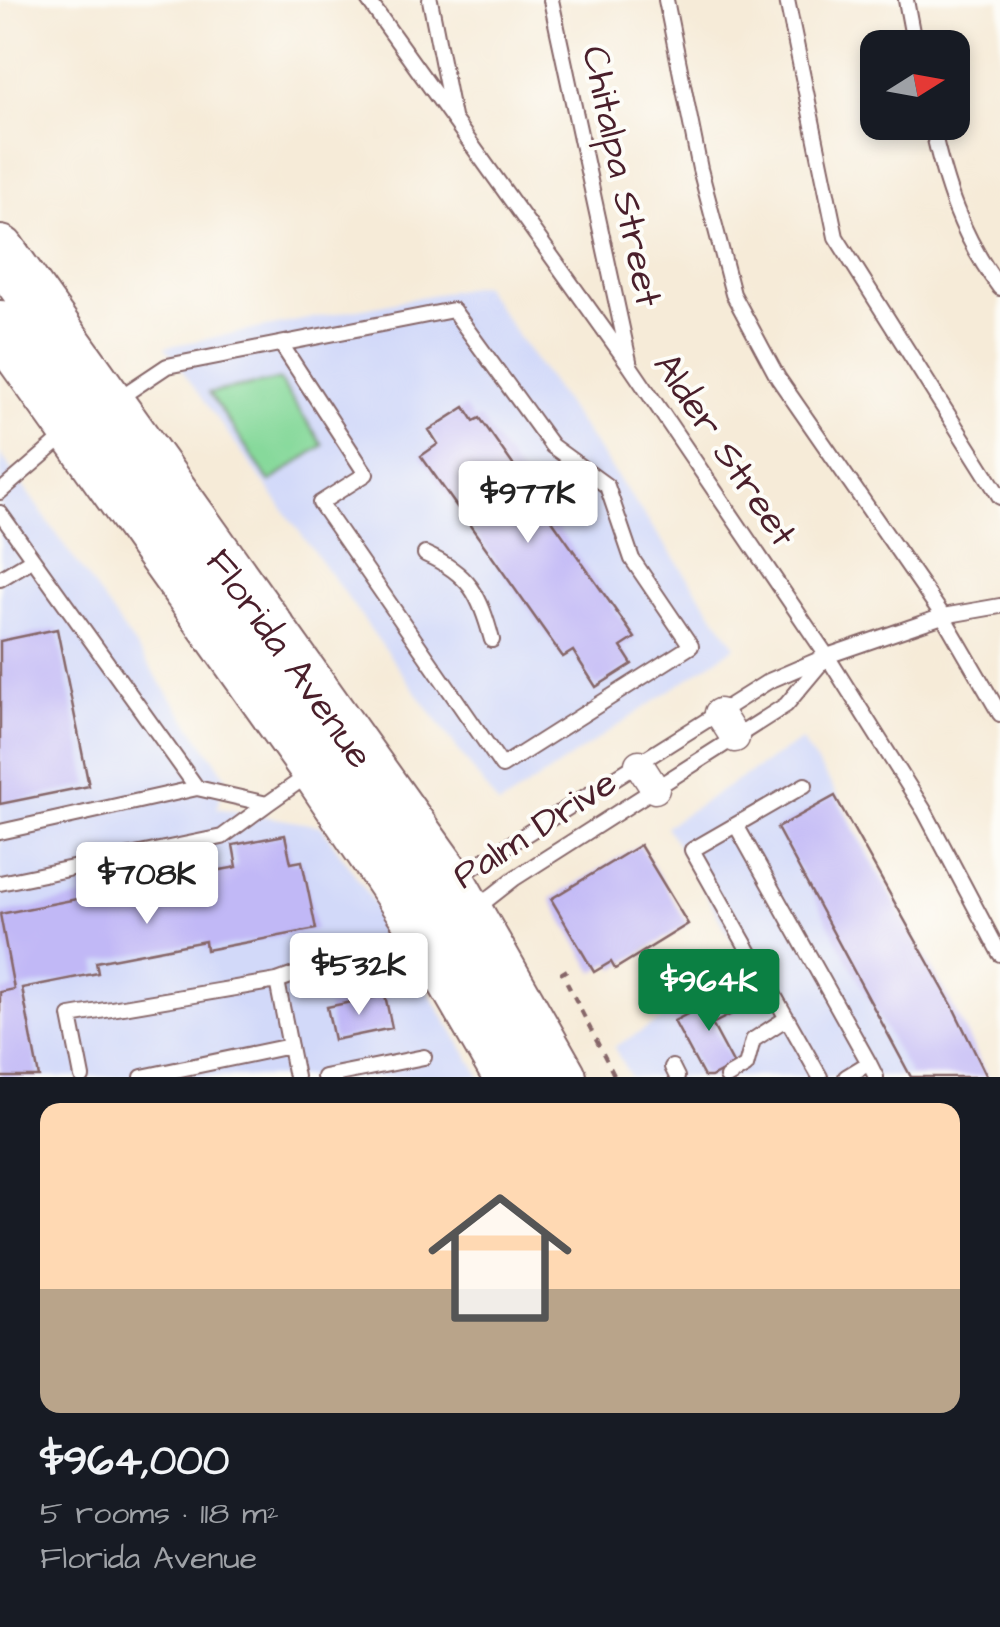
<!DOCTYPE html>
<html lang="en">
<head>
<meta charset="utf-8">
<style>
	:root { --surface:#171b24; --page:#242831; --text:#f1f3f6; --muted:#9ea1a6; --accent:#0b8043 }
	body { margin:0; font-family:"Architects Daughter",sans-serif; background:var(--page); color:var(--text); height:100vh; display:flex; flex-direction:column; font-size:38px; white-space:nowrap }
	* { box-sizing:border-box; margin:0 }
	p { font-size:32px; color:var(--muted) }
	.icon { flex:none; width:55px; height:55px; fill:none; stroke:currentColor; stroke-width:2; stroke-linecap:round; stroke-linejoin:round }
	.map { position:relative; height:1077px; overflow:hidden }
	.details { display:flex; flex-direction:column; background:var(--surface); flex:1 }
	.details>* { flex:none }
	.needle { width:65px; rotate:79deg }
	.buttons { position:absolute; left:860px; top:30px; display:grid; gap:20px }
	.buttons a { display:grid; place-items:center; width:110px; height:110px; border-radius:20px; background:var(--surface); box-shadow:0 5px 15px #0003; font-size:50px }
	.price { position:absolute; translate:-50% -85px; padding:0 22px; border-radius:10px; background:#fff; color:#222; font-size:32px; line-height:65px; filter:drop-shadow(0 2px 5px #0008) }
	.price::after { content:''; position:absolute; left:50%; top:60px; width:30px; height:22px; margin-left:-15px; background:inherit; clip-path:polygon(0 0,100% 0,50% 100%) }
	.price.active { background:var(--accent); color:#fff }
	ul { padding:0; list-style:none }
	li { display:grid; align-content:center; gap:20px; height:530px; padding:0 40px }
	li span { display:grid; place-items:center; height:310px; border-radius:20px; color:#555 }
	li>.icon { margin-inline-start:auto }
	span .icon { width:180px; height:180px; fill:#fffc; stroke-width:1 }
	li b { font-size:42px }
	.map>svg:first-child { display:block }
</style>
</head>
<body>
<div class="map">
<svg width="1000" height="1077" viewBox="0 0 1000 1077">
	<rect width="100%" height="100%" fill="#fdfcf7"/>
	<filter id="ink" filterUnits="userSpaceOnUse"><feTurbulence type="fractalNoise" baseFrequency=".01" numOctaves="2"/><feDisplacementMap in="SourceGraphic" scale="20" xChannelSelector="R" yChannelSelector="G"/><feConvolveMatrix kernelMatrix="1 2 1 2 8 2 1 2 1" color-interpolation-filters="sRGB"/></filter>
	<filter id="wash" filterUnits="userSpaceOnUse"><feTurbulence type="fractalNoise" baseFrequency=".0048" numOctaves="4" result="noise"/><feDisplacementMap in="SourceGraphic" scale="40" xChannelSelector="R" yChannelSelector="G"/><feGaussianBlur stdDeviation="2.25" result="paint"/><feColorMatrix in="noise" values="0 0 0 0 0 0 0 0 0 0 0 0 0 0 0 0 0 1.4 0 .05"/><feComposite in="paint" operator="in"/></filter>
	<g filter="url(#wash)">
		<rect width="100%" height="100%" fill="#f6ebd8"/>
		<path fill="#d2d9f9" d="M 482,285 L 736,646 L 499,806 L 165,347 Z
			M 0,453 L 226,776 L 217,808 L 321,826 L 365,889 L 481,1077 L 0,1077 Z
			M 801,740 L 831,784 L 959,1019 L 987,1077 L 630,1077 L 614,1047 L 749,969 L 666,826 Z"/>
		<path fill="#87d99b" stroke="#687c63" stroke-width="2.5" d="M 279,380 L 323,445 L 270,482 L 209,393 Z"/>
		<g id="blocks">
			<path fill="#c1b8f6" d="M 465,407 L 474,421 L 480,418 L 635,638 L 621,647 L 632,664 L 596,687 L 573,651 L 563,657 L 421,456 L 438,444 L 429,430 Z
				M 57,629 L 89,786 L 0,804 L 0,641 Z
				M 835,796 L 952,1005 L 987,1077 L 911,1077 L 777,828 Z
				M 285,835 L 291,863 L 302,861 L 316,929 L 206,950 L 205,941 L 96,962 L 98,973 L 22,988 L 39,1077 L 0,1077 L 0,992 L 14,989 L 0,914 L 82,898 L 80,887 L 191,865 L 193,875 L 237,867 L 233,845 Z
				M 640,845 L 688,924 L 615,969 L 611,962 L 594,972 L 551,899 Z
				M 734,990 L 744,1008 L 712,1024 L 734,1065 L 711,1077 L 704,1077 L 674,1021 Z
				M 385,995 L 392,1028 L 334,1040 L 327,1007 Z"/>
		</g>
	</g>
	<g filter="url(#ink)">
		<use href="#blocks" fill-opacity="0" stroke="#866668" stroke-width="2.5"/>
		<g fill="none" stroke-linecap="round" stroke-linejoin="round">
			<defs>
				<path id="lane" d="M 368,0 L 630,366 L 827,656 L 925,812 L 1000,954
					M 430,0 L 453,117
					M 551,0 L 629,361
					M 666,0 L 700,169 L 733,294 L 778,378 L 943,616 L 1000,714
					M 787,0 L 836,237 L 1000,497
					M 906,0 L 915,48
					M 931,122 C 945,185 961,236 1000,288
					M 116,400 L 167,366 L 453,310 L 552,446 L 607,486 L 632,559 L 691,646 L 502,766 L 320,503 L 366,474 L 281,344
					M 0,492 L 66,435
					M 0,513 L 197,788 L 267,804 L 311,773
					M 425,554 C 470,574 480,595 492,640
					M 0,579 L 33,559
					M 827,656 L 786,705 L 515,878 L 469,914 L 418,920 L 450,882 L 769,681 Z
					M 827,656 L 943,616 L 1000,606
					M 805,785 L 692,850 L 820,1077
					M 736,825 L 869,1063
					M 0,832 L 197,788
					M 0,883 L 222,837 L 267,804
					M 672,1067 L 677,1077
					M 82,1077 L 70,1016 L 277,981
					M 142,1077 L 290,1046
					M 296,1077 L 277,981 L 388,941 L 411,925
					M 324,1077 L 424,1057
					M 727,1077 L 746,1066 L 753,1040 L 787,1018
					M 846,1077 L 869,1063 L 876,1077"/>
				<path id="street" d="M 719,713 L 735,738
					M 639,764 L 655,789"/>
				<g id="highway">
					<path id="s1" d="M 0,251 L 450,882 L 561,1077"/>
					<path d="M 0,326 L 316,769 L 418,920 L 509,1077"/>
				</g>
			</defs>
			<use href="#lane" stroke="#866668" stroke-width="18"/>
			<use href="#street" stroke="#866668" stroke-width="31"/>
			<use href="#highway" stroke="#866668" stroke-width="54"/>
			<path stroke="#866668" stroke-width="4" stroke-dasharray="8 8" stroke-linecap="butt" d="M 567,970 L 562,973 L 615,1077"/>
			<use href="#lane" stroke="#fff" stroke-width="14"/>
			<use href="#street" stroke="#fff" stroke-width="28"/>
			<use href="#highway" stroke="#fff" stroke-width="50"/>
		</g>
	</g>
	<g text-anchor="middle" stroke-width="8" stroke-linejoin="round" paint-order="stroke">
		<g font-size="38" fill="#4a1f2b" stroke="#fdfcf7">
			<text transform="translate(623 176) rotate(78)" y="13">Chitalpa Street</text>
			<text transform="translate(726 449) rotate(56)" y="13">Alder Street</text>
			<text dy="13" stroke="none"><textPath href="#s1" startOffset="500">Florida Avenue</textPath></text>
			<text transform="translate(534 828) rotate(-33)" y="13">Palm Drive</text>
		</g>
	</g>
</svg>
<div class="buttons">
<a><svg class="needle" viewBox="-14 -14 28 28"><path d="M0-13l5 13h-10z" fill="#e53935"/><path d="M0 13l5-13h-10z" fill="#9ea1a6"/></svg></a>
</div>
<b class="price" style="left:528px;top:546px">$977K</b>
<b class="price" style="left:147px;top:927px">$708K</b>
<b class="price" style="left:359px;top:1018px">$532K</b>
<b class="price active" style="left:709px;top:1034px">$964K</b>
</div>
<section class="details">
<ul>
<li><span style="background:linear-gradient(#ffd9b3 60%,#b9a48a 0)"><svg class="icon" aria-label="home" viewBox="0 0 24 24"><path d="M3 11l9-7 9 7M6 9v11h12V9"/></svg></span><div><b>$964,000</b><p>5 rooms · 118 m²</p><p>Florida Avenue</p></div></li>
</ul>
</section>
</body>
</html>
